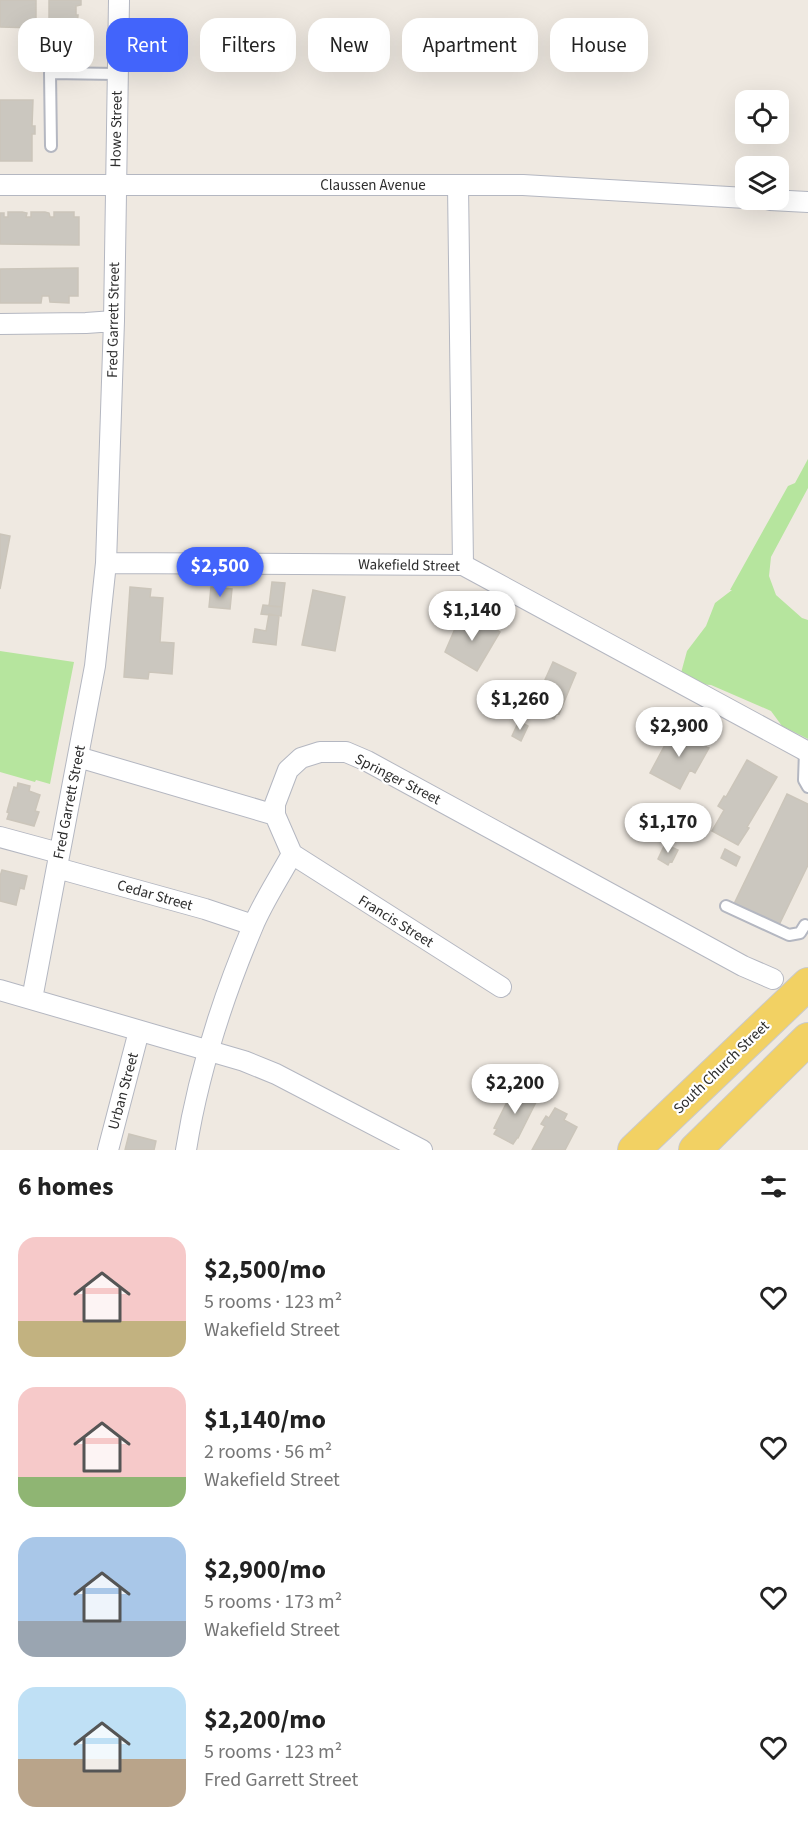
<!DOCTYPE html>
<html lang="en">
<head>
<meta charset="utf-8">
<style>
	:root { --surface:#fff; --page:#f2f2f2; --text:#222; --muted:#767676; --accent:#4264fb }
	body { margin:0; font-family:"Source Sans 3",sans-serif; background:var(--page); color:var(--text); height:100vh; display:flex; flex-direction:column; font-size:22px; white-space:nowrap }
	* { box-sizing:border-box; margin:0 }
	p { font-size:20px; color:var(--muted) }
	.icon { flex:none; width:33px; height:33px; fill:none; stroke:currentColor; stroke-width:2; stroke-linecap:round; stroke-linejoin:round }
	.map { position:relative; height:1150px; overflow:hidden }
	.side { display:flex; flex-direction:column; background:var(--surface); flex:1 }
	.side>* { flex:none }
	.top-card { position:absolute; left:18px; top:18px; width:772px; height:54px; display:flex; gap:12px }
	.buttons { position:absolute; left:735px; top:90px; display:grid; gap:12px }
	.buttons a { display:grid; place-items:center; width:54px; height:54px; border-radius:12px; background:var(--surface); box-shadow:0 6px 24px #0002; font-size:30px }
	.price { position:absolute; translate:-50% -51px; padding:0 14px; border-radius:21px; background:#fff; color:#222; font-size:20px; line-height:39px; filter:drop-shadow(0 2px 3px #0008) }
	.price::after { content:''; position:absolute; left:50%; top:36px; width:18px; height:14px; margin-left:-9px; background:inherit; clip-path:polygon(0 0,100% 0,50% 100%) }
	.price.active { background:var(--accent); color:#fff }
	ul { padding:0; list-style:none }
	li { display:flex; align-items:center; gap:18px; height:150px; padding:0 18px }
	li span { display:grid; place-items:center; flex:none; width:168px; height:120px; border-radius:18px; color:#555 }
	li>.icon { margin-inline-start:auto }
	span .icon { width:72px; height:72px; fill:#fffc; stroke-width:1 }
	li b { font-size:26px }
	h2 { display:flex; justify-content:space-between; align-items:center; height:72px; padding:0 18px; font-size:26px }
	.pill { padding:0 21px; border-radius:18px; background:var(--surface); box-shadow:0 6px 24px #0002; font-size:21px; line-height:54px }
	.pill.active { background:var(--accent); color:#fff }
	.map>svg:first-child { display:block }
</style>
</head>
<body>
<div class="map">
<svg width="808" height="1150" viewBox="0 0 808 1150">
	<rect width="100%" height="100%" fill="#efe9e1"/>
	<path fill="#b6e59e" d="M 808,459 L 808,488 L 771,557 L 769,576 L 776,595 L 802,618 L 808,620 L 808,739 L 782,726 L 771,711 L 711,685 L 698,684 L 681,673 L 687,651 L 706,626 L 715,603 L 732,590 L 730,590 L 788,486 L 795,483 Z
		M 0,651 L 74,662 L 50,784 L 36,780 L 35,782 L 0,772 Z"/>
	<path fill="#cbc7bf" stroke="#cbc5ba" stroke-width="1.5" d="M 0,0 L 36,0 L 36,28 L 0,27 Z
		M 49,0 L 81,0 L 81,5 L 76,6 L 76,15 L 78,15 L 76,41 L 49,40 Z
		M 0,100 L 33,100 L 32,126 L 35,126 L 35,134 L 32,134 L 32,161 L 0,161 Z
		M 8,212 L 22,212 L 27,213 L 26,217 L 31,217 L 31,212 L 45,212 L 49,213 L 50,217 L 54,217 L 54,212 L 74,212 L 74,217 L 79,217 L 79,245 L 0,244 L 0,213 L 4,213 L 4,217 L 8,217 Z
		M 78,268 L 78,296 L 69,296 L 69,303 L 50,302 L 49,296 L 42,296 L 41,303 L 0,303 L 0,269 Z
		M 0,534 L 10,536 L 0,589 Z
		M 272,582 L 285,583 L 282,607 L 269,606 Z
		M 130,587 L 151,589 L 150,597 L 163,598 L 160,642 L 174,643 L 172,674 L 149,672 L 148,679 L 124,677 Z
		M 211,587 L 232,589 L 230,609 L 209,607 Z
		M 313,590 L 345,597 L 335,651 L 302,645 Z
		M 263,605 L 282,607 L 281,616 L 261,614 Z
		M 269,614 L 279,616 L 276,645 L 253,642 L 255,629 L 266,631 Z
		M 465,614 L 480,621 L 480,619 L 500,632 L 477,671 L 445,652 L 457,624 L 459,626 Z
		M 553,662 L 576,673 L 559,714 L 557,713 L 554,719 L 531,709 L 540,691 L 537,689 L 541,681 L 544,682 Z
		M 519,721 L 528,726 L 521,741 L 512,736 Z
		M 674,728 L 707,744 L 706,747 L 709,748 L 695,773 L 690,770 L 680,789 L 650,773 Z
		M 747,760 L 777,777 L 747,827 L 749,828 L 738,845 L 712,831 L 724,810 L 718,806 L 724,796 L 726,797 Z
		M 18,783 L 30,786 L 29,791 L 40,795 L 35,811 L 39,812 L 34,826 L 7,819 L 9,813 L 7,812 L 14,787 L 17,788 Z
		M 787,794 L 808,804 L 808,865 L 779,925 L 734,904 Z
		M 665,844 L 678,850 L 672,862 L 670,861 L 668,865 L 658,859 Z
		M 725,849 L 740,857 L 736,866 L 721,858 Z
		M 2,870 L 27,876 L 24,889 L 20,888 L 16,905 L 0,901 L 0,876 Z
		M 515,1086 L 530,1094 L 529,1096 L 537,1100 L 518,1138 L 517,1138 L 513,1144 L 494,1134 L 497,1129 L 494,1128 Z
		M 555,1108 L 567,1114 L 564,1120 L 577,1127 L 565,1150 L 532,1150 L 545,1126 L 541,1124 L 546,1116 L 549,1118 Z
		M 129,1134 L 156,1141 L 154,1150 L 125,1150 Z"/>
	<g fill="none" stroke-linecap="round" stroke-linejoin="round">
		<defs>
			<path id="lane" d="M 51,146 L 50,73 L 117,74
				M 805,751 L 804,780 L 808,787
				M 726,906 L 789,935 L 800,933 L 805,925"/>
			<path id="street" d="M 0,185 L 523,185 L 746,198
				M 458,185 L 463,565
				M 770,200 L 808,202
				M 0,324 L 86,323 L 114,321
				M 106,563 L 463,565 L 808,752
				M 78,757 L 275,815
				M 0,837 L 59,853
				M 292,854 L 501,987
				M 57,868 L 205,909 L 253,925
				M 0,990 L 244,1061 L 276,1074 L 422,1150
				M 32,999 L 95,666 L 106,563 L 114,321 L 119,0
				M 108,1150 L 139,1031
				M 186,1150 C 198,1074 223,997 253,926 C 263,902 279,878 292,854 L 275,815 L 275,804 L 288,770 L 301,758 L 320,752 L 346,752 L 367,761 L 743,966 L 773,979"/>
			<path id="primary" d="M 634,1150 L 808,984
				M 695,1150 L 808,1039"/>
		</defs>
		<use href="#lane" stroke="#b4b7c1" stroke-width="14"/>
		<use href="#street" stroke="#b4b7c1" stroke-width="22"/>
		<use href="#primary" stroke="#c9c9c9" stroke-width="34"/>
		<use href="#lane" stroke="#fff" stroke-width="10"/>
		<use href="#street" stroke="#fff" stroke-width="20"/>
		<use href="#primary" stroke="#f2d163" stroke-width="32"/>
	</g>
	<g text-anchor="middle" stroke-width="4.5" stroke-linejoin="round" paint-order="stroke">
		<g font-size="15" fill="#2e2e2e" stroke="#fff">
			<text transform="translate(116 129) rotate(-89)" y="5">Howe Street</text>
			<text x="373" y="190">Claussen Avenue</text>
			<text transform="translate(113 320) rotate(-89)" y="5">Fred Garrett Street</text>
			<text transform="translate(409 565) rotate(1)" y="5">Wakefield Street</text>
			<text transform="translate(398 779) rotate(27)" y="5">Springer Street</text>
			<text transform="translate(69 802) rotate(-79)" y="5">Fred Garrett Street</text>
			<text transform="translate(155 895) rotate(16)" y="5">Cedar Street</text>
			<text transform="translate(396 921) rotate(32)" y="5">Francis Street</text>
			<text transform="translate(721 1067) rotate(-44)" y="5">South Church Street</text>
			<text transform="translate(123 1091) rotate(-75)" y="5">Urban Street</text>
		</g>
	</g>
</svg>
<div class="buttons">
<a><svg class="icon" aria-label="locate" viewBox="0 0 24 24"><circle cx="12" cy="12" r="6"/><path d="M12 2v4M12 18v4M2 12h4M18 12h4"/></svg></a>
<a><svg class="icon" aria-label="layers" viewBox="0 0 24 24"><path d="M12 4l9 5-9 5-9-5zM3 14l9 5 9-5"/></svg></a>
</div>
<b class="price active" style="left:220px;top:598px">$2,500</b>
<b class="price" style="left:472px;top:642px">$1,140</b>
<b class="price" style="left:520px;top:731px">$1,260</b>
<b class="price" style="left:679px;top:758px">$2,900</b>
<b class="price" style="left:668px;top:854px">$1,170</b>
<b class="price" style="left:515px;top:1115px">$2,200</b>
<div class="top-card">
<a class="pill">Buy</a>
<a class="pill active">Rent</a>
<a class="pill">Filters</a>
<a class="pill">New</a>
<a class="pill">Apartment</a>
<a class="pill">House</a>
</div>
</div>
<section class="side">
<h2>6 homes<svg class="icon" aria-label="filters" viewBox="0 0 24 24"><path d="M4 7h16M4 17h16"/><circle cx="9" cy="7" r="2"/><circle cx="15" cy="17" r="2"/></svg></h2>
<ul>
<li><span style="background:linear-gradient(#f6c9c9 70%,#c2b280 0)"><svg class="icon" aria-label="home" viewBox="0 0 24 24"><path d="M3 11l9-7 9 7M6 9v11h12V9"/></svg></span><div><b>$2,500/mo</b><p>5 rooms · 123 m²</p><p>Wakefield Street</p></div><svg class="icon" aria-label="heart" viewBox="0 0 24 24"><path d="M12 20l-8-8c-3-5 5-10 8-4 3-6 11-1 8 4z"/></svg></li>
<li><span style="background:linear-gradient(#f6c9c9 75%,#8fb573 0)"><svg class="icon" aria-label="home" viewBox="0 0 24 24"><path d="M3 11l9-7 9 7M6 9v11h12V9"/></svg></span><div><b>$1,140/mo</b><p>2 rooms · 56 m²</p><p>Wakefield Street</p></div><svg class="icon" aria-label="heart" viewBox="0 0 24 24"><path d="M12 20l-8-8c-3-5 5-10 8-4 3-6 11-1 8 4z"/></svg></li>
<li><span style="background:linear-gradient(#a9c7e8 70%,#9aa5b1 0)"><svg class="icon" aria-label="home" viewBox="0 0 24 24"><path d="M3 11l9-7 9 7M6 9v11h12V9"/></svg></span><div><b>$2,900/mo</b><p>5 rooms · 173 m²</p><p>Wakefield Street</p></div><svg class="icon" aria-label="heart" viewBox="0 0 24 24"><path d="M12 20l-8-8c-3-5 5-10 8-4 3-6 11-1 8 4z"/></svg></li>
<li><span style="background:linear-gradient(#bfe0f5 60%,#b9a48a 0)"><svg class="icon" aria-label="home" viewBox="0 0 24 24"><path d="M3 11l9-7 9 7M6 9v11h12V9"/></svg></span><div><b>$2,200/mo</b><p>5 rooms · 123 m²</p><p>Fred Garrett Street</p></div><svg class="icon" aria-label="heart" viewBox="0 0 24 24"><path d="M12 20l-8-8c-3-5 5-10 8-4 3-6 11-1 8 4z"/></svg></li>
</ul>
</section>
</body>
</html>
